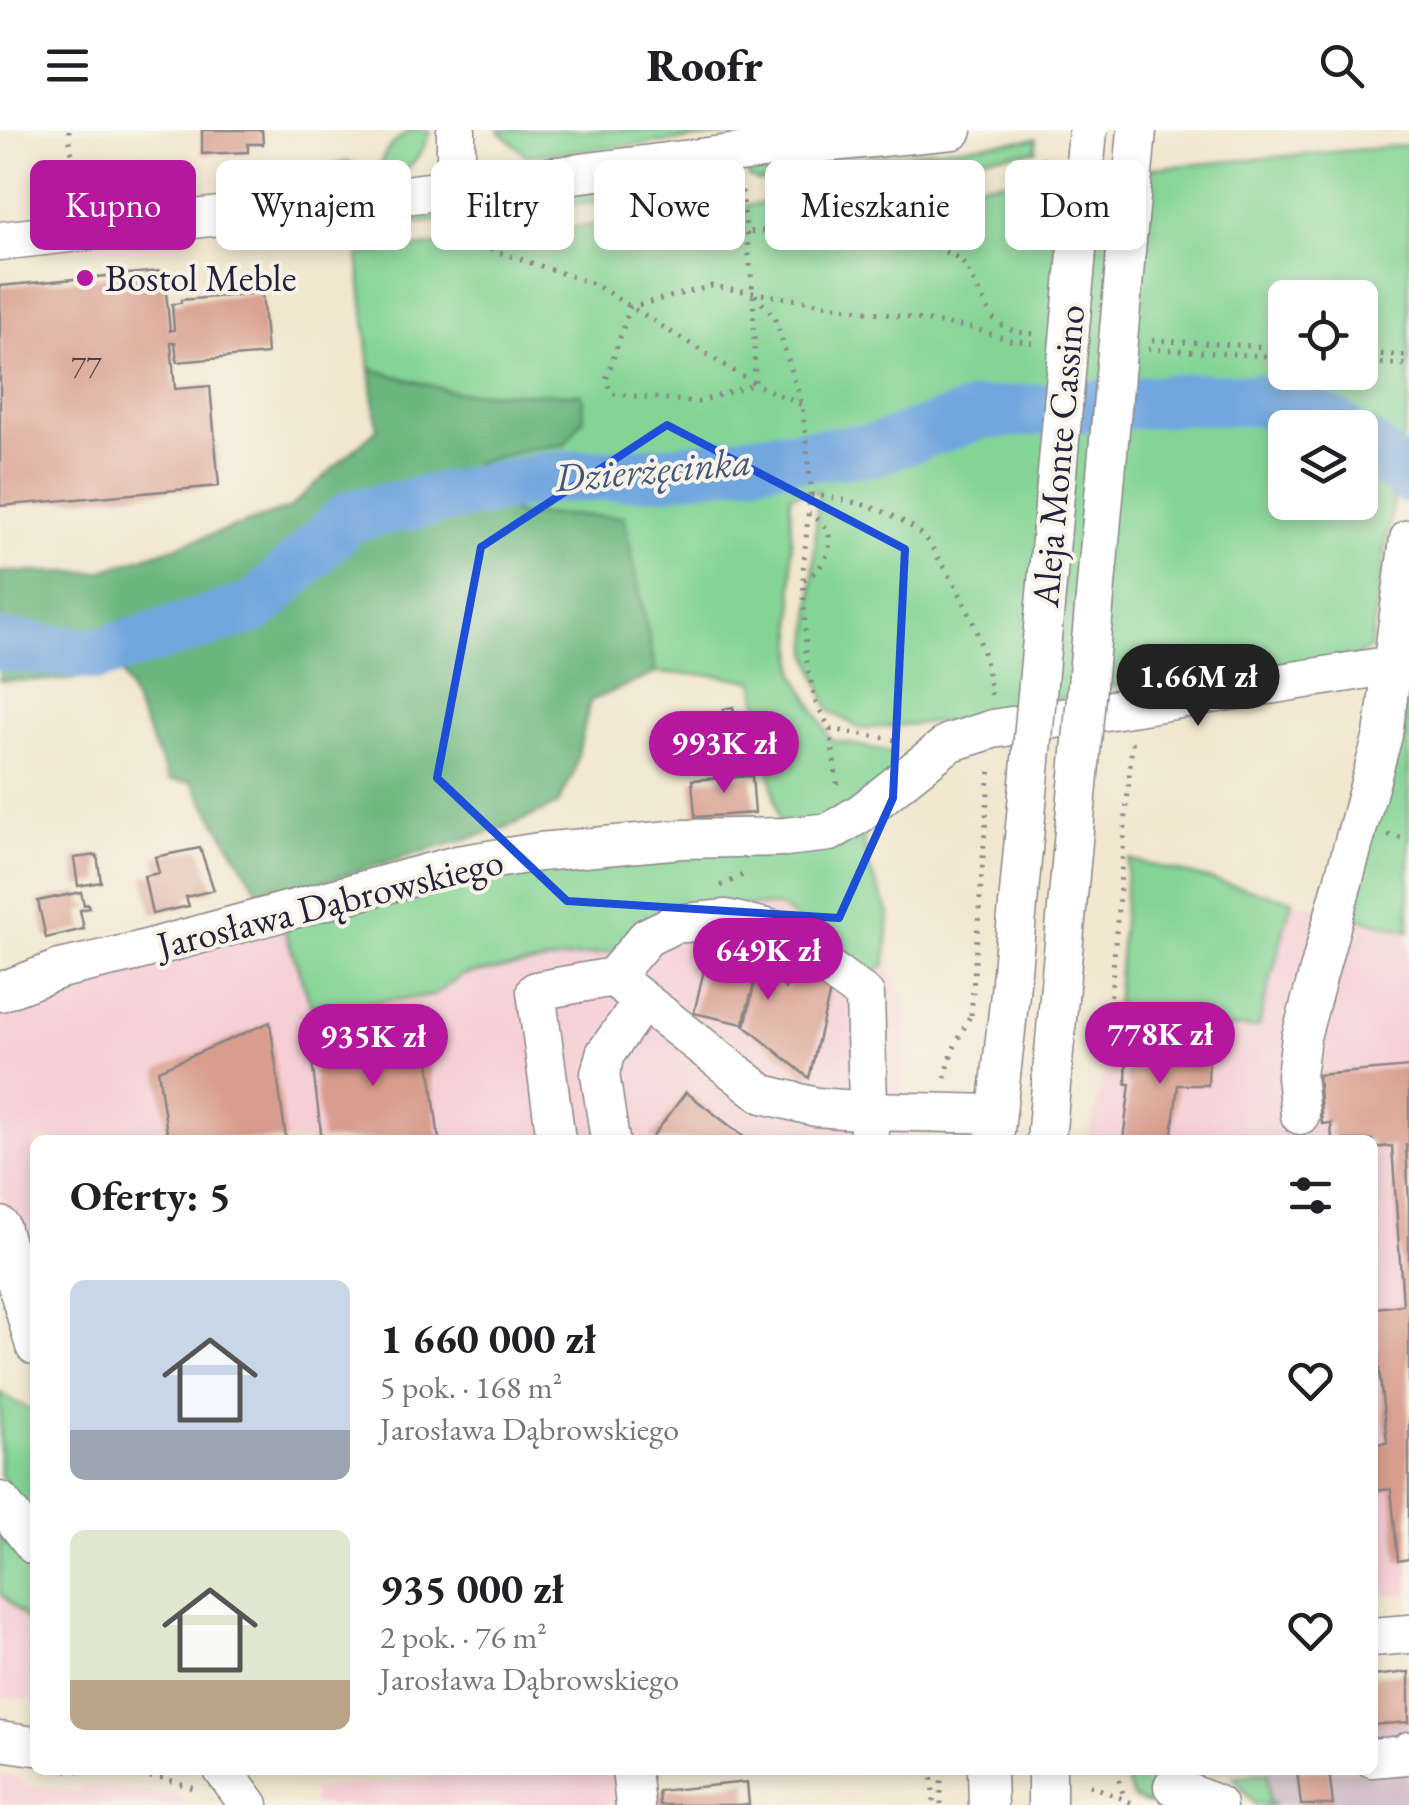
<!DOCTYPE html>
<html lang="pl">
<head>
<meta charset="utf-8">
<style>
	:root { --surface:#fff; --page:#f6f6f6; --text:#202124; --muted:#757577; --accent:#b5179e }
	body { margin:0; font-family:"EB Garamond",serif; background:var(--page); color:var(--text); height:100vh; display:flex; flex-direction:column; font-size:38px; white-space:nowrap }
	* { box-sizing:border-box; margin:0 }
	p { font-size:32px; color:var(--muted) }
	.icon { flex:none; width:55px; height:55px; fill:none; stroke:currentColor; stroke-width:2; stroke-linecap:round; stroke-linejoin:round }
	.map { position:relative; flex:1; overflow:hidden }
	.panel { position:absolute; left:30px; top:1005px; width:1348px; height:640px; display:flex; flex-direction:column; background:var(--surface); border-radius:15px; box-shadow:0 5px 15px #0003 }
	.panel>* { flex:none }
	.top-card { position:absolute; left:30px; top:30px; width:1350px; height:90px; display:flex; gap:20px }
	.tools { position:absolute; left:1268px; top:150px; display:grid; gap:20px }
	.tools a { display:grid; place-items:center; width:110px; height:110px; border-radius:15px; background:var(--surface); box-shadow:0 5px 15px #0003; font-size:50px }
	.price { position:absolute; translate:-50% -85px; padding:0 22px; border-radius:35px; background:var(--accent); color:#fff; font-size:32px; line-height:65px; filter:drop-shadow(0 2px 5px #0008) }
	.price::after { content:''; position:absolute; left:50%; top:60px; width:30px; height:22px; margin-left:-15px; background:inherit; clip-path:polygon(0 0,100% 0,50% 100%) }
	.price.selected { background:#222; color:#fff }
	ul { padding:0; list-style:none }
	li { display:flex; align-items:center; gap:30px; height:250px; padding:0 40px }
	li span { display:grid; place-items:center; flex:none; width:280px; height:200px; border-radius:15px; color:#555 }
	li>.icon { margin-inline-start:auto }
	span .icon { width:120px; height:120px; fill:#fffc; stroke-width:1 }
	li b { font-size:42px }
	h2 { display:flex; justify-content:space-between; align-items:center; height:120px; padding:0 40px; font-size:42px }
	.chip { padding:0 35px; border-radius:15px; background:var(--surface); box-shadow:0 5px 15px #0003; font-size:35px; line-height:90px }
	.chip.selected { background:var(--accent); color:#fff }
	header { display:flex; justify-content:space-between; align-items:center; height:130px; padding:0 40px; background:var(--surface); font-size:45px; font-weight:800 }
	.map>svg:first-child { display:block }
</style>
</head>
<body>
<header><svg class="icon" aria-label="menu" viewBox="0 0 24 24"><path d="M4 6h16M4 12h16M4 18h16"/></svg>Roofr<svg class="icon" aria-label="search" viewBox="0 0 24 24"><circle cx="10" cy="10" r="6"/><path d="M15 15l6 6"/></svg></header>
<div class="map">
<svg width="1409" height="1675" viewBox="0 0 1409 1675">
	<rect width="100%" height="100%" fill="#f7f3e8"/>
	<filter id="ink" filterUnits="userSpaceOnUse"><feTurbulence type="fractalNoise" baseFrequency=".01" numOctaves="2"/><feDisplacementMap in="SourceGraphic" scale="20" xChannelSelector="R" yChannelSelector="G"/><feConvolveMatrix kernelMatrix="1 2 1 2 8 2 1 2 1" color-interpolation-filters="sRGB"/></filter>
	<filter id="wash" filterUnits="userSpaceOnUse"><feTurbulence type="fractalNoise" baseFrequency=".0048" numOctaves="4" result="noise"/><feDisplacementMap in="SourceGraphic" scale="40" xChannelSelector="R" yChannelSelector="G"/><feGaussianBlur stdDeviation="2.25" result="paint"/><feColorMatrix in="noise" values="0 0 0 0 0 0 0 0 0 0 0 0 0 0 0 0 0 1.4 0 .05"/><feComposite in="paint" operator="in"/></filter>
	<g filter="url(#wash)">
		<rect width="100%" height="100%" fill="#f2e7cf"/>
		<path fill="#f6cfd6" d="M 1128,729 L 1409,801 L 1409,1463 L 1373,1467 L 1372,1010 L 1087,1010 L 1114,902 Z
			M 698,776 L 778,776 L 872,843 L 886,834 L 909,881 L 901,957 L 909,1010 L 35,1010 L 35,1181 L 0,1062 L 0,874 L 283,795 L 433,866 L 463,845 L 615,821 Z
			M 0,1463 L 35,1498 L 35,1569 L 0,1566 Z
			M 495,1640 L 616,1640 L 620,1675 L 314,1675 L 312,1660 Z
			M 0,1645 L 21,1647 L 21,1654 L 78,1661 L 80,1655 L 179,1666 L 186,1675 L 0,1675 Z"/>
		<path fill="#d1bdc9" d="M 1409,1592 L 1409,1675 L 1275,1675 L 1269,1673 L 1268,1640 L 1372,1640 L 1373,1595 Z"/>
		<path fill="#84d495" stroke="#537b68" stroke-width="2.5" fill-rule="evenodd" d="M 410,0 L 430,0 C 423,27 406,45 379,52 C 376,27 391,14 410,0 Z
			M 498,0 L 779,0 L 527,26 Z
			M 1036,9 L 1036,21 L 758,52 L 749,47 L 746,40 Z
			M 1409,15 L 1409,271 L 1370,518 L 1356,527 L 1122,555 L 960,590 L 861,599 L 829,581 L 809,524 L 818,361 L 790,365 L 795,544 L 831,610 L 891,622 L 897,647 L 821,692 L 779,692 L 754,551 L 714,545 L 656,543 L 624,387 L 518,384 L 493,370 L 474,332 L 536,318 L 564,315 L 582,265 L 454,262 L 370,239 L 358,125 L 764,73 ZM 1285,168 L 1360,168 L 1360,242 L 1285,242 ZM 1285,298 L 1360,298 L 1360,372 L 1285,372 Z
			M 345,31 C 360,33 359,42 360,54 L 299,61 L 292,48 Z
			M 730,42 L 728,50 L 721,57 L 393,96 L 385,90 L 383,83 Z
			M 1409,573 L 1409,801 L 1347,785 L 1404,575 Z
			M 862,697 L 868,735 L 889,783 L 886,834 L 873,843 L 778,776 L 738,775 L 615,821 L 463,845 L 433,866 L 312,878 L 283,795 L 458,749 Z
			M 1128,729 L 1292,770 L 1258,897 L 1114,902 Z
			M 0,1263 L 35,1283 L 35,1393 L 0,1344 Z
			M 0,1405 L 35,1446 L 35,1498 L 0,1463 Z
			M 1123,1640 L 1162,1640 L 1149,1674 L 1133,1668 Z
			M 1268,1642 L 1269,1673 L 1275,1675 L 1255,1675 L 1234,1647 Z"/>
		<path fill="#6bb67e" stroke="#466c5c" stroke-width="2.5" d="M 370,239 L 454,262 L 582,264 L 584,288 L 564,315 L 536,318 L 474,333 L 493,370 L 518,384 L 624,387 L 656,543 L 590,571 L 574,642 L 558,674 L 508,697 L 263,769 L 192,652 L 169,650 L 117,533 L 72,550 L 0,551 L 0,442 L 100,442 L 288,379 L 377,299 Z"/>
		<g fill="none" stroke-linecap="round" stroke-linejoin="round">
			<path stroke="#71a6de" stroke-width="52" d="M 1360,312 L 1409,348
				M 0,515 L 97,525 L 256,477 L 350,386 L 546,348 L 666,342 L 779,327 L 874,320 L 979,284 L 1190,269 L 1283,271 L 1341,298"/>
		</g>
		<g id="blocks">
			<path fill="#d89d8d" d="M 202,0 L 262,0 L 263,14 L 248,14 L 248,22 L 202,24 Z
				M 160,141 L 164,141 L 170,201 L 174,200 L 172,174 L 181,173 L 181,170 L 262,163 L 267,224 L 177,232 L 175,212 L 171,213 L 175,259 L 210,256 L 219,356 L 0,376 L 0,156 Z
				M 733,577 L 737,596 L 741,595 L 748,627 L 732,630 L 723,579 Z
				M 752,646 L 755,683 L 695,687 L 692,650 Z
				M 200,718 L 214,760 L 186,767 L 189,776 L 152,784 L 144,746 L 159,743 L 155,727 Z
				M 97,725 L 101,752 L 78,756 L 74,728 Z
				M 81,762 L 84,775 L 88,774 L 89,778 L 80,780 L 84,799 L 46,808 L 38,771 Z
				M 709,818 L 759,830 L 757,838 L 786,859 L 796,824 L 833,849 L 809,948 L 745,896 L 757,842 L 743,894 L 694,883 Z
				M 270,892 L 286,1010 L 168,1010 L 158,940 Z
				M 345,895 L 348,919 L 426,908 L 439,1010 L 322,1010 L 308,900 Z
				M 1127,917 L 1209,917 L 1208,955 L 1178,955 L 1171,1010 L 1123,1010 L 1130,954 L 1126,954 Z
				M 1409,937 L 1409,1015 L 1406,1015 L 1409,1073 L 1409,1429 L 1398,1431 L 1391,1359 L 1372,1361 L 1372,1314 L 1387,1313 L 1379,1239 L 1374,1237 L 1374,1221 L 1378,1218 L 1374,1178 L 1403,1175 L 1392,1016 L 1372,1018 L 1372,1010 L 1332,1010 L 1331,993 L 1322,994 L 1318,945 Z
				M 686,962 L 748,1010 L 650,1010 Z
				M 1409,1542 L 1409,1592 L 1372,1595 L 1372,1546 Z
				M 1297,1640 L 1329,1640 L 1333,1675 L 1301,1675 Z
				M 747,1652 L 749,1675 L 659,1675 L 658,1661 Z"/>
		</g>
	</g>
	<g filter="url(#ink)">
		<use href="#blocks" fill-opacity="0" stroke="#8a8485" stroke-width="2.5"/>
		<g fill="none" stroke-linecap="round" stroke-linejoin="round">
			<defs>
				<path id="minor" d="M 456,0 L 456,59
					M 0,111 L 456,59 L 801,15 L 953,0
					M 613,847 L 647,807 L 674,794 L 726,789 L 775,800 L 865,865 L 869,1010
					M 0,862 L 60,839 L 135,822 L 457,735 L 539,722 L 682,709 L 785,707 L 830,702 L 861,683 L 949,613 L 993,599 L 1393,535 L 1409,536
					M 1300,985 L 1296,946 L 1301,907 L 1383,605 L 1409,409
					M 556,1010 L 536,861 L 613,847 L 763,964 L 816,977 L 870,981 L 996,984
					M 610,1010 L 600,944 L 605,924 L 643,871
					M 994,1010 L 1010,863
					M 1046,1010 L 1059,867
					M 0,1096 L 35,1216
					M 0,1371 L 35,1416
					M 1372,1507 L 1409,1504
					M 0,1611 L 35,1616
					M 1372,1628 L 1405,1625 L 1409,1621
					M 223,1640 L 249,1675
					M 631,1640 L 635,1675
					M 987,1640 L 988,1675
					M 1047,1640 L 1047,1675
					M 1173,1656 L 1217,1675"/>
			</defs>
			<use href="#minor" stroke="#8a8485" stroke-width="41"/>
			<path stroke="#8a8485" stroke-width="5" stroke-dasharray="2.5 8" stroke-linecap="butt" d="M 69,0 C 67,24 83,50 97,68
				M 1043,27 L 1044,85
				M 742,61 L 753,162 L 755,254 L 698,272 L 612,264 L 606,250 L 630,177 L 712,156 L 972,198 L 1010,210 L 1037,213
				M 609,76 L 658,97 L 686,104 L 701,105 L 789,99 L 841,104 L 864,118 L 934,117 L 956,127 L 965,135 L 992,187 C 1005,200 1018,203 1036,204
				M 444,96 L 460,109 L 594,154 L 755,254 L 802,275
				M 312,112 L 350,108
				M 755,165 L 775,188 L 802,275 L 811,355 L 803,440 L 806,529 L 816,573 L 830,599 L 837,653 L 832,660
				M 1152,210 L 1285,218
				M 1148,219 L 1285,227
				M 1360,223 L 1409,226
				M 1360,232 L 1409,235
				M 811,365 C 849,369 898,380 926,409 C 932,416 937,427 943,435 C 969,475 986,518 991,565
				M 804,450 C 820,441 836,420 827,400 C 824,393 816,388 809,383
				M 830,599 L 896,610
				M 1388,705 L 1409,710
				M 721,756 L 747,743
				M 971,885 L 990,636
				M 1088,895 L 1108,898 L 1132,613 L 1129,612
				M 945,948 L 953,920 L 971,884
				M 66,1640 L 163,1648 L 196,1659
				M 925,1640 L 932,1649 L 934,1675
				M 941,1640 L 941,1675
				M 1116,1640 L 1125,1670
				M 1090,1655 L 1137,1675"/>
			<use href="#minor" stroke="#fff" stroke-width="38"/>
			<defs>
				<path id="minor-bridge" d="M 1010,863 L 1088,0
					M 1059,867 L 1137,0"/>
			</defs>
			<use href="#minor-bridge" stroke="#8a8485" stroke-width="41" stroke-linecap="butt"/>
			<use href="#minor-bridge" stroke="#fff" stroke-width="38"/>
		</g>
	</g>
	<path fill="none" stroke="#1d4ed8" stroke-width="8" stroke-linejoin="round" d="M 667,295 L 905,419 L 893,668 L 839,788 L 567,771 L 437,648 L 481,417 Z"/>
	<circle fill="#b5179e" stroke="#f7f3e8" stroke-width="4" cx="85" cy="148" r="10"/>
	<g text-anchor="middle" stroke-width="8" stroke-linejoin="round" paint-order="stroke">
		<g font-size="32" fill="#504150">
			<text x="86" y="247">77</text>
		</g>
		<g font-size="38" fill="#22223b" stroke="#f7f3e8" text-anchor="start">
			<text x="105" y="161">Bostol Meble</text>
		</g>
		<g font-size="38" fill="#22223b" stroke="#f7f3e8">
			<text transform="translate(1058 326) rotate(-85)" y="13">Aleja Monte Cassino</text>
			<text transform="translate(330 773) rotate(-14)" y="13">Jarosława Dąbrowskiego</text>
		</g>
		<g font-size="40" font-style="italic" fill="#42577c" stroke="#f7f3e8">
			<text transform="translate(653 339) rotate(-5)" y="14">Dzierżęcinka</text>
		</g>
	</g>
</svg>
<div class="tools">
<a><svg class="icon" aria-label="locate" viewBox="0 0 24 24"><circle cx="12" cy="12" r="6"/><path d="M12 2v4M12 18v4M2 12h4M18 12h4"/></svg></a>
<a><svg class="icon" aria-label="layers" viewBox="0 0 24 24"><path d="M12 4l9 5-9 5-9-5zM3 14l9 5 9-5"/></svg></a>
</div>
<b class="price selected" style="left:1198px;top:599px">1.66M zł</b>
<b class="price" style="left:724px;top:666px">993K zł</b>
<b class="price" style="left:768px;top:873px">649K zł</b>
<b class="price" style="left:1160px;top:957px">778K zł</b>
<b class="price" style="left:373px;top:959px">935K zł</b>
<div class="top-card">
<a class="chip selected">Kupno</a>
<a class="chip">Wynajem</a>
<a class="chip">Filtry</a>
<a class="chip">Nowe</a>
<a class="chip">Mieszkanie</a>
<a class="chip">Dom</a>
</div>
<section class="panel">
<h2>Oferty: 5<svg class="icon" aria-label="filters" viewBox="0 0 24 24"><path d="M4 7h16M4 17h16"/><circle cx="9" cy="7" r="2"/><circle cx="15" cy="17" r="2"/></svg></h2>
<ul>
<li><span style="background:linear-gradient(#c9d6e8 75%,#9aa5b1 0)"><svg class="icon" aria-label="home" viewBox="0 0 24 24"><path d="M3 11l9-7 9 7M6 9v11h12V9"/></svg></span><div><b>1 660 000 zł</b><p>5 pok. · 168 m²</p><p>Jarosława Dąbrowskiego</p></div><svg class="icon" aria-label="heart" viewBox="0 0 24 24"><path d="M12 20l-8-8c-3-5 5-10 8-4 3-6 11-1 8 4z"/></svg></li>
<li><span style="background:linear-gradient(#dfe7d0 75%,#b9a48a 0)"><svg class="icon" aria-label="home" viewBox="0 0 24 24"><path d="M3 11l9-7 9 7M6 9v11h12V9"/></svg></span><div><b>935 000 zł</b><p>2 pok. · 76 m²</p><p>Jarosława Dąbrowskiego</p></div><svg class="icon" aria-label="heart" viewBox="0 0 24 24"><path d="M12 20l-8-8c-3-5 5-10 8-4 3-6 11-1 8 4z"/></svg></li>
</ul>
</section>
</div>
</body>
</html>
